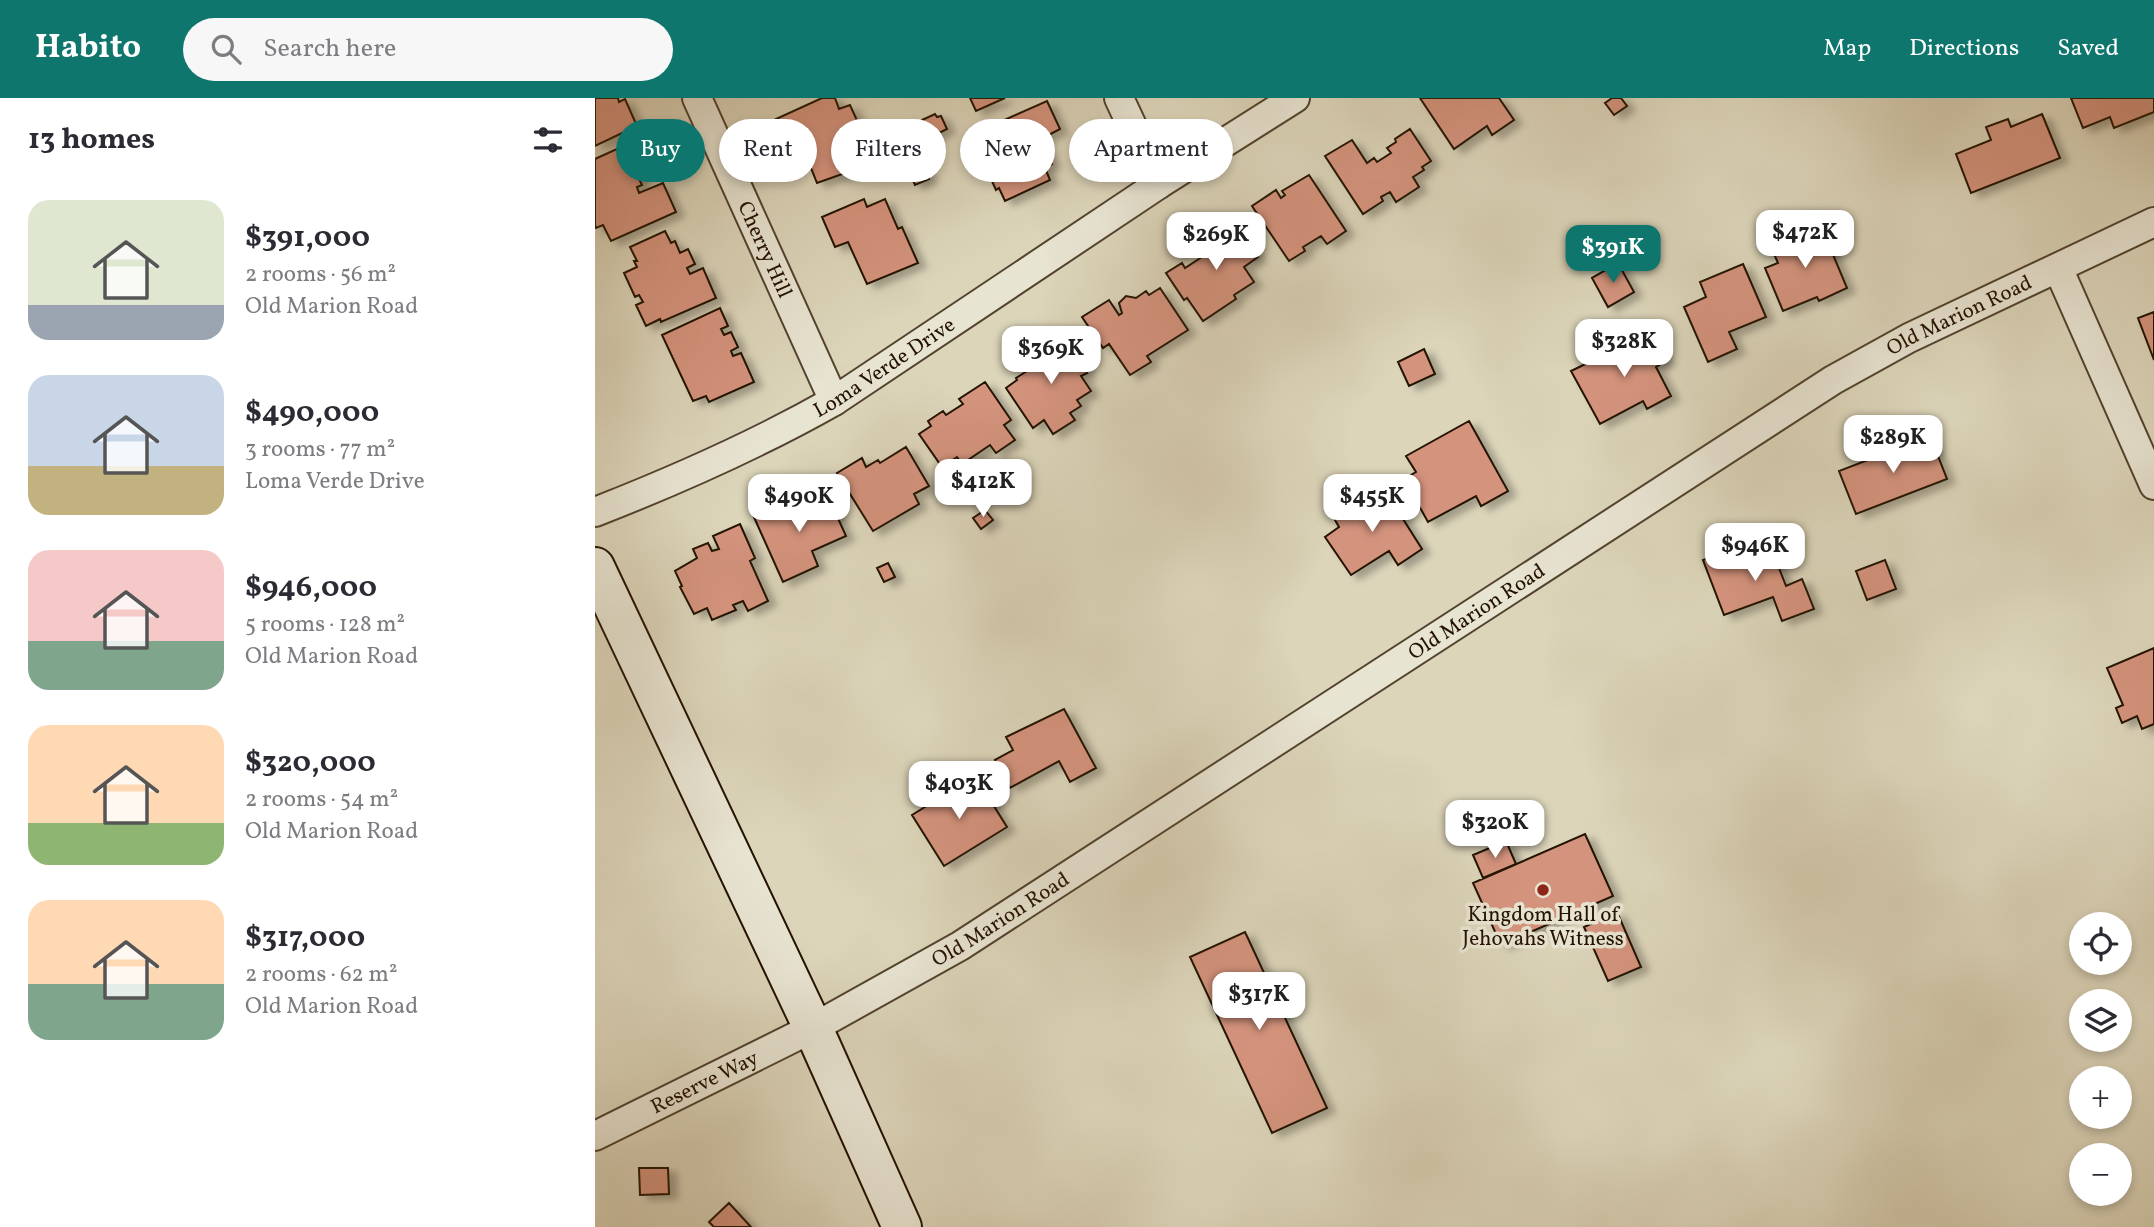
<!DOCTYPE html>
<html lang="en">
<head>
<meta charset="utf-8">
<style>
	:root { --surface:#fff; --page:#f7f7f7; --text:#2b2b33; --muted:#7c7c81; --accent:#0f766e }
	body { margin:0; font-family:Vollkorn,serif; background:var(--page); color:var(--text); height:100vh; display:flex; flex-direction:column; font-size:26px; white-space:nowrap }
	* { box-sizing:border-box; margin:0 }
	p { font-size:23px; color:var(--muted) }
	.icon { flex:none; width:38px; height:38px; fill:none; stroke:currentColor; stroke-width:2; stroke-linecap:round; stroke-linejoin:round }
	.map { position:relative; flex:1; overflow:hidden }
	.side { display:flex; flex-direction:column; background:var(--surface); width:595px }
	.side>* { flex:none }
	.banner { position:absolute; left:21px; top:21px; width:665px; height:63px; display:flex; gap:14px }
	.fabs { position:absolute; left:1474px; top:814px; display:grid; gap:14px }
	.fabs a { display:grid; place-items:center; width:63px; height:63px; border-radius:50%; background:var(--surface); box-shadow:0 4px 10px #0003; font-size:35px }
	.price { position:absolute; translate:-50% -60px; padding:0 16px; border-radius:14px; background:#fff; color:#222; font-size:23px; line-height:46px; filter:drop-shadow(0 2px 4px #0008) }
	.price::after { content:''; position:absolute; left:50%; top:42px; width:21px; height:16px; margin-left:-10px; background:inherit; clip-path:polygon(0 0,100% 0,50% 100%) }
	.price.selected { background:var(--accent); color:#fff }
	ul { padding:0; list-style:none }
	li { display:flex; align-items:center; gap:21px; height:175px; padding:0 28px }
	li span { display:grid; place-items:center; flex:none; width:196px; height:140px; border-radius:21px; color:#555 }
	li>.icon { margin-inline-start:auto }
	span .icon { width:84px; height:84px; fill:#fffc; stroke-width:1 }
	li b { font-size:30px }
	h2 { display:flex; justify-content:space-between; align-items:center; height:84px; padding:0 28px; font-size:30px }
	.pill { padding:0 24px; border-radius:32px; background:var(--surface); box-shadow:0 4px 10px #0003; font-size:24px; line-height:63px }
	.pill.selected { background:var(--accent); color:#fff }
	header { display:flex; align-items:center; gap:42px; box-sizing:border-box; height:98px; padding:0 35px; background:var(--accent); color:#fff }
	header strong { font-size:33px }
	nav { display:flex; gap:38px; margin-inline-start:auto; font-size:24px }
	.search { width:490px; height:63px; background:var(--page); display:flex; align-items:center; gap:18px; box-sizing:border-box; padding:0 24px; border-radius:38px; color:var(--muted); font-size:26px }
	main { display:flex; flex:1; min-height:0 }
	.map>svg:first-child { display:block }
</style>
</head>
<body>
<header>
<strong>Habito</strong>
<div class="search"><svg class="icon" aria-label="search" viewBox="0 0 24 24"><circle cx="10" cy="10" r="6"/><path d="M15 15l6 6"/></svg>Search here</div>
<nav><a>Map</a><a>Directions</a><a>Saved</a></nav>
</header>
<main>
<section class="side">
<h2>13 homes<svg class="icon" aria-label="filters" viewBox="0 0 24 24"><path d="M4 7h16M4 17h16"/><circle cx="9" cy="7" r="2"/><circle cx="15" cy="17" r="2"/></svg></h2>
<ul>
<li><span style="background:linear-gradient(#dfe7d0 75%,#9aa5b1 0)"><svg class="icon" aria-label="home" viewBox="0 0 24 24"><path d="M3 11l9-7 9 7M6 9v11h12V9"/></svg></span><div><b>$391,000</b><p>2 rooms · 56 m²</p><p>Old Marion Road</p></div></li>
<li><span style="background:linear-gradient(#c9d6e8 65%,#c2b280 0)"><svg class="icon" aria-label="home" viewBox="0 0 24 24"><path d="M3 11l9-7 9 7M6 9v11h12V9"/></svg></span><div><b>$490,000</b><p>3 rooms · 77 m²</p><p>Loma Verde Drive</p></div></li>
<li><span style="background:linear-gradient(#f6c9c9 65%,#7fa58c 0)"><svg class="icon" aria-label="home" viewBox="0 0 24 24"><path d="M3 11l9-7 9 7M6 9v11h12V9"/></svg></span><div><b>$946,000</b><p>5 rooms · 128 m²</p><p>Old Marion Road</p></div></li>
<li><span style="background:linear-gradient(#ffd9b3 70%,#8fb573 0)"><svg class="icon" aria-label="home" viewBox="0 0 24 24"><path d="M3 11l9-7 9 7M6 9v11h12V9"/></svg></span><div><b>$320,000</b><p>2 rooms · 54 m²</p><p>Old Marion Road</p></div></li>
<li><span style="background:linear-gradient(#ffd9b3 60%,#7fa58c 0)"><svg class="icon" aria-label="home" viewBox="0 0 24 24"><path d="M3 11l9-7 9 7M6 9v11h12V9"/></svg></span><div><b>$317,000</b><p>2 rooms · 62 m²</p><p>Old Marion Road</p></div></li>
</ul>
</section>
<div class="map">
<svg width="1559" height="1129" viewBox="0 0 1559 1129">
	<defs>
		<filter id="shadow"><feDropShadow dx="8" dy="4.5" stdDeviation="3.5" flood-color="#0004"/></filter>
	</defs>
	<rect width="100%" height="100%" fill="#dcd5ba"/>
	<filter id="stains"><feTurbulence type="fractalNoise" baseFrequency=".00286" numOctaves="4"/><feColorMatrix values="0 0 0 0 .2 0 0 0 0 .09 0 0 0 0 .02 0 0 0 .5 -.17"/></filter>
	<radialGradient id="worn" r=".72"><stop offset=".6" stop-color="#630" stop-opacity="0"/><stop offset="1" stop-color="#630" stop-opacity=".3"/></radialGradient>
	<path fill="#d4937d" stroke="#241200" stroke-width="2" filter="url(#shadow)" d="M 0,0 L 23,0 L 24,4 L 30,1 L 42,28 L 0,48 Z
		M 227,0 L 240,0 L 244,11 L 255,7 L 269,38 L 262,41 L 265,49 L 263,53 L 270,68 L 222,85 L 206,45 L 198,48 L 190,32 L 187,34 L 181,21 Z
		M 375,0 L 410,0 L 381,13 Z
		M 825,0 L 904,0 L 919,22 L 897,37 L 892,28 L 859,51 Z
		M 1017,0 L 1026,0 L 1032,8 L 1019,17 L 1010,5 Z
		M 1476,0 L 1559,0 L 1559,14 L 1519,30 L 1515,19 L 1488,30 Z
		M 452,3 L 465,31 L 446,41 L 457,66 L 450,70 L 455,82 L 410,103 L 404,90 L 401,92 L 386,59 L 389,51 L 396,48 L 389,31 Z
		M 340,16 L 342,19 L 346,18 L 352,31 L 336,39 L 327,22 Z
		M 1447,16 L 1465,60 L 1376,95 L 1361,56 L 1396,42 L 1391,29 L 1413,21 L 1416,29 Z
		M 815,31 L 836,63 L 827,69 L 829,72 L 818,79 L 824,89 L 801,104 L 795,94 L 786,99 L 788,103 L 768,116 L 730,58 L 757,42 L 772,65 L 779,60 L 782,64 L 796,55 L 792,50 L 801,44 L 800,41 Z
		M 310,36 L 316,50 L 298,58 L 292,44 Z
		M 24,50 L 30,63 L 37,60 L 46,78 L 43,79 L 47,87 L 42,89 L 44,95 L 68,85 L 81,114 L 16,143 L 8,127 L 1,130 L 0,127 L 0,61 Z
		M 326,63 L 334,81 L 320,87 L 312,69 Z
		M 714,77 L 751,133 L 732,146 L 726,138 L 708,149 L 710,153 L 694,163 L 657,108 L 681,92 L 686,100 L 690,97 L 687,93 Z
		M 269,101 L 272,109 L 290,101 L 303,131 L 307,129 L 323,165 L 272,186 L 253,144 L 240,149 L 227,119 Z
		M 638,120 L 663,159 L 649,169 L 659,184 L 639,197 L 641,201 L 608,223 L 592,200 L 589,202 L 571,175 L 587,165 L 590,170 L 619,151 L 610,138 Z
		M 1226,128 L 1252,190 L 1224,203 L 1222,199 L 1188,213 L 1170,170 L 1183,165 L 1176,149 Z
		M 70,133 L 76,145 L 80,143 L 85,155 L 93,151 L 100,166 L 92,170 L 95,176 L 108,170 L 121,200 L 66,224 L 65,221 L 51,228 L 41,207 L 48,204 L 44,197 L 40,199 L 29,175 L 42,169 L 39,163 L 42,163 L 35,149 Z
		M 1023,165 L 1039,194 L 1013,209 L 997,180 Z
		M 1148,166 L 1171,219 L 1134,234 L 1142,251 L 1113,264 L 1089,209 L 1111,199 L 1105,184 Z
		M 565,190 L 593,232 L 552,258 L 556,264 L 535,277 L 514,246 L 508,250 L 487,219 L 514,202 L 524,217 L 527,215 L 524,205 L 531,198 L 541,200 L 551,193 L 554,197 Z
		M 125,210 L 133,228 L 126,231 L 129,237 L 136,234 L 143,249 L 136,253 L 138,258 L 146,255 L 159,284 L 114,304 L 111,298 L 98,303 L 67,237 Z
		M 1559,214 L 1559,262 L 1543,220 Z
		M 465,234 L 492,275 L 486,278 L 496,293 L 482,302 L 486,308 L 475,315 L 480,322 L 458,336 L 449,322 L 438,330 L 411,290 L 422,282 L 421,280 L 446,264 L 438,251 Z
		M 1056,234 L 1071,263 L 1061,269 L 1076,298 L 1052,311 L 1048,303 L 1005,326 L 976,273 Z
		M 829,251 L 840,276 L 814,288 L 803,264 Z
		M 390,284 L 416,322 L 409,327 L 420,342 L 401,355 L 395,347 L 367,366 L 362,359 L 347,369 L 324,336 L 336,328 L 333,323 L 348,313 L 351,317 L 368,306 L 364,301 Z
		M 874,323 L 913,393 L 886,408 L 881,398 L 833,424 L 809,381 L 821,374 L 811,358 Z
		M 1335,338 L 1352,381 L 1261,416 L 1244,373 Z
		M 311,349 L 334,388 L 319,396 L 324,406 L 278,433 L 242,375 L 267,360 L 271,369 L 283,362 L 285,365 Z
		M 789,391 L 827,451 L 803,467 L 794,453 L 756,477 L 730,439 L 744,429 L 740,422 Z
		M 232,396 L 251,438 L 217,453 L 223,468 L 188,484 L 158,417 L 183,406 L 186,412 L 198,406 L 200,410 Z
		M 390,412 L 398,422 L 386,431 L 378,420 Z
		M 145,426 L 160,460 L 155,463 L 173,503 L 153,513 L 148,503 L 138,507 L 141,512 L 117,522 L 112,510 L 99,516 L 85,489 L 87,488 L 80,473 L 102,460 L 98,451 L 113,445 L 117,453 L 124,451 L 118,438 Z
		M 1175,447 L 1191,488 L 1207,481 L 1219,511 L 1187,523 L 1178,499 L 1129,517 L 1108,462 L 1145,448 L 1148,457 Z
		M 1290,462 L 1301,491 L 1272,502 L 1261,473 Z
		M 293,465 L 300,479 L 289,484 L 282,470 Z
		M 1559,550 L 1559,626 L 1547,631 L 1542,618 L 1527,625 L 1521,610 L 1528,607 L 1512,570 Z
		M 469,611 L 501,670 L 475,684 L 464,663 L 415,690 L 400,662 L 418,652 L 411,639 Z
		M 380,678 L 412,729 L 349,768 L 317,717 Z
		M 990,736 L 1018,798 L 906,847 L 878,785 Z
		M 911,743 L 921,766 L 888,780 L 878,757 Z
		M 1022,814 L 1046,869 L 1013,883 L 989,829 Z
		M 650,834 L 732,1010 L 677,1035 L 595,859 Z
		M 44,1070 L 73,1070 L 74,1096 L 45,1097 Z
		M 134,1105 L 156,1129 L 119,1129 L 114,1124 Z"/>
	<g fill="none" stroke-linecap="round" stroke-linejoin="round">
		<defs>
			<g id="minor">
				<path id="s1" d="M 102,0 L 239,303"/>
				<path d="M 524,0 L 564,86"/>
				<path d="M 1463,170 L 1559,387"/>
				<path id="s2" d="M 0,414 C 82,382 163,346 239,303 L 564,86 L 700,0"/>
				<path id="s3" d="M 0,1038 L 218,930 L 365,848 L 1238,282 L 1314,240 L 1559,124"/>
			</g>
			<path id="secondary" d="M 0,469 L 218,930 L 307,1129"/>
		</defs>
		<use href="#minor" stroke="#52432e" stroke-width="32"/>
		<use href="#secondary" stroke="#241200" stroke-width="42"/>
		<use href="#minor" stroke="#e8e4d2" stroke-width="28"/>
		<use href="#secondary" stroke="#e8e4d2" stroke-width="38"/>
	</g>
	<circle fill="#8f2418" stroke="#e8e4d2" stroke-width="2.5" cx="948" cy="792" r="7"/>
	<g text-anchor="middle" stroke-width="7" stroke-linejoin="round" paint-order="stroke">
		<g font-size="21" fill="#241200" stroke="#e8e4d2">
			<text dy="7" stroke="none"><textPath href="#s1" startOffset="166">Cherry Hill</textPath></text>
			<text dy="7" stroke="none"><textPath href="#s3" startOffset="1594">Old Marion Road</textPath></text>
			<text dy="7" stroke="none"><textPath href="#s2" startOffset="324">Loma Verde Drive</textPath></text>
			<text dy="7" stroke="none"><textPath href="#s3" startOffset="1027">Old Marion Road</textPath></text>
			<text dy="7" stroke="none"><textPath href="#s3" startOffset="460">Old Marion Road</textPath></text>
			<text dy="7" stroke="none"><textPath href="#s3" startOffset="122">Reserve Way</textPath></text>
		</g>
		<g font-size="21" fill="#241200" stroke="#e8e4d2">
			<text x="948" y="823">Kingdom Hall of<tspan x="948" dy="24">Jehovahs Witness</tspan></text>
		</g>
	</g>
	<rect width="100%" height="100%" filter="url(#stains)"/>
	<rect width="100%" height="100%" fill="url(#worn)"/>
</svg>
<div class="fabs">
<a><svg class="icon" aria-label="locate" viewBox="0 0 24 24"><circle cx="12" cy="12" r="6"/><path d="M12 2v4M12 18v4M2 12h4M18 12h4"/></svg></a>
<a><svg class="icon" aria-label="layers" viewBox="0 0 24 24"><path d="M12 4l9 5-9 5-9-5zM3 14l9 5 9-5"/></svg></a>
<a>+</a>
<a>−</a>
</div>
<b class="price" style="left:1210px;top:172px">$472K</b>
<b class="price" style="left:621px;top:174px">$269K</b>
<b class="price selected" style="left:1018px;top:187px">$391K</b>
<b class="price" style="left:1029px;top:281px">$328K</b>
<b class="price" style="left:456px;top:288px">$369K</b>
<b class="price" style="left:1298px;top:377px">$289K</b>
<b class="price" style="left:388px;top:421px">$412K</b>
<b class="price" style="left:204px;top:436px">$490K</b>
<b class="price" style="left:777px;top:436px">$455K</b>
<b class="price" style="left:1160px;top:485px">$946K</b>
<b class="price" style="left:364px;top:723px">$403K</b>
<b class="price" style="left:900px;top:762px">$320K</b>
<b class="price" style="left:664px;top:934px">$317K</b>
<div class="banner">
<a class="pill selected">Buy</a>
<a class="pill">Rent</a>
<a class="pill">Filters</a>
<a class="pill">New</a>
<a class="pill">Apartment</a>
</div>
</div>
</main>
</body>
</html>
